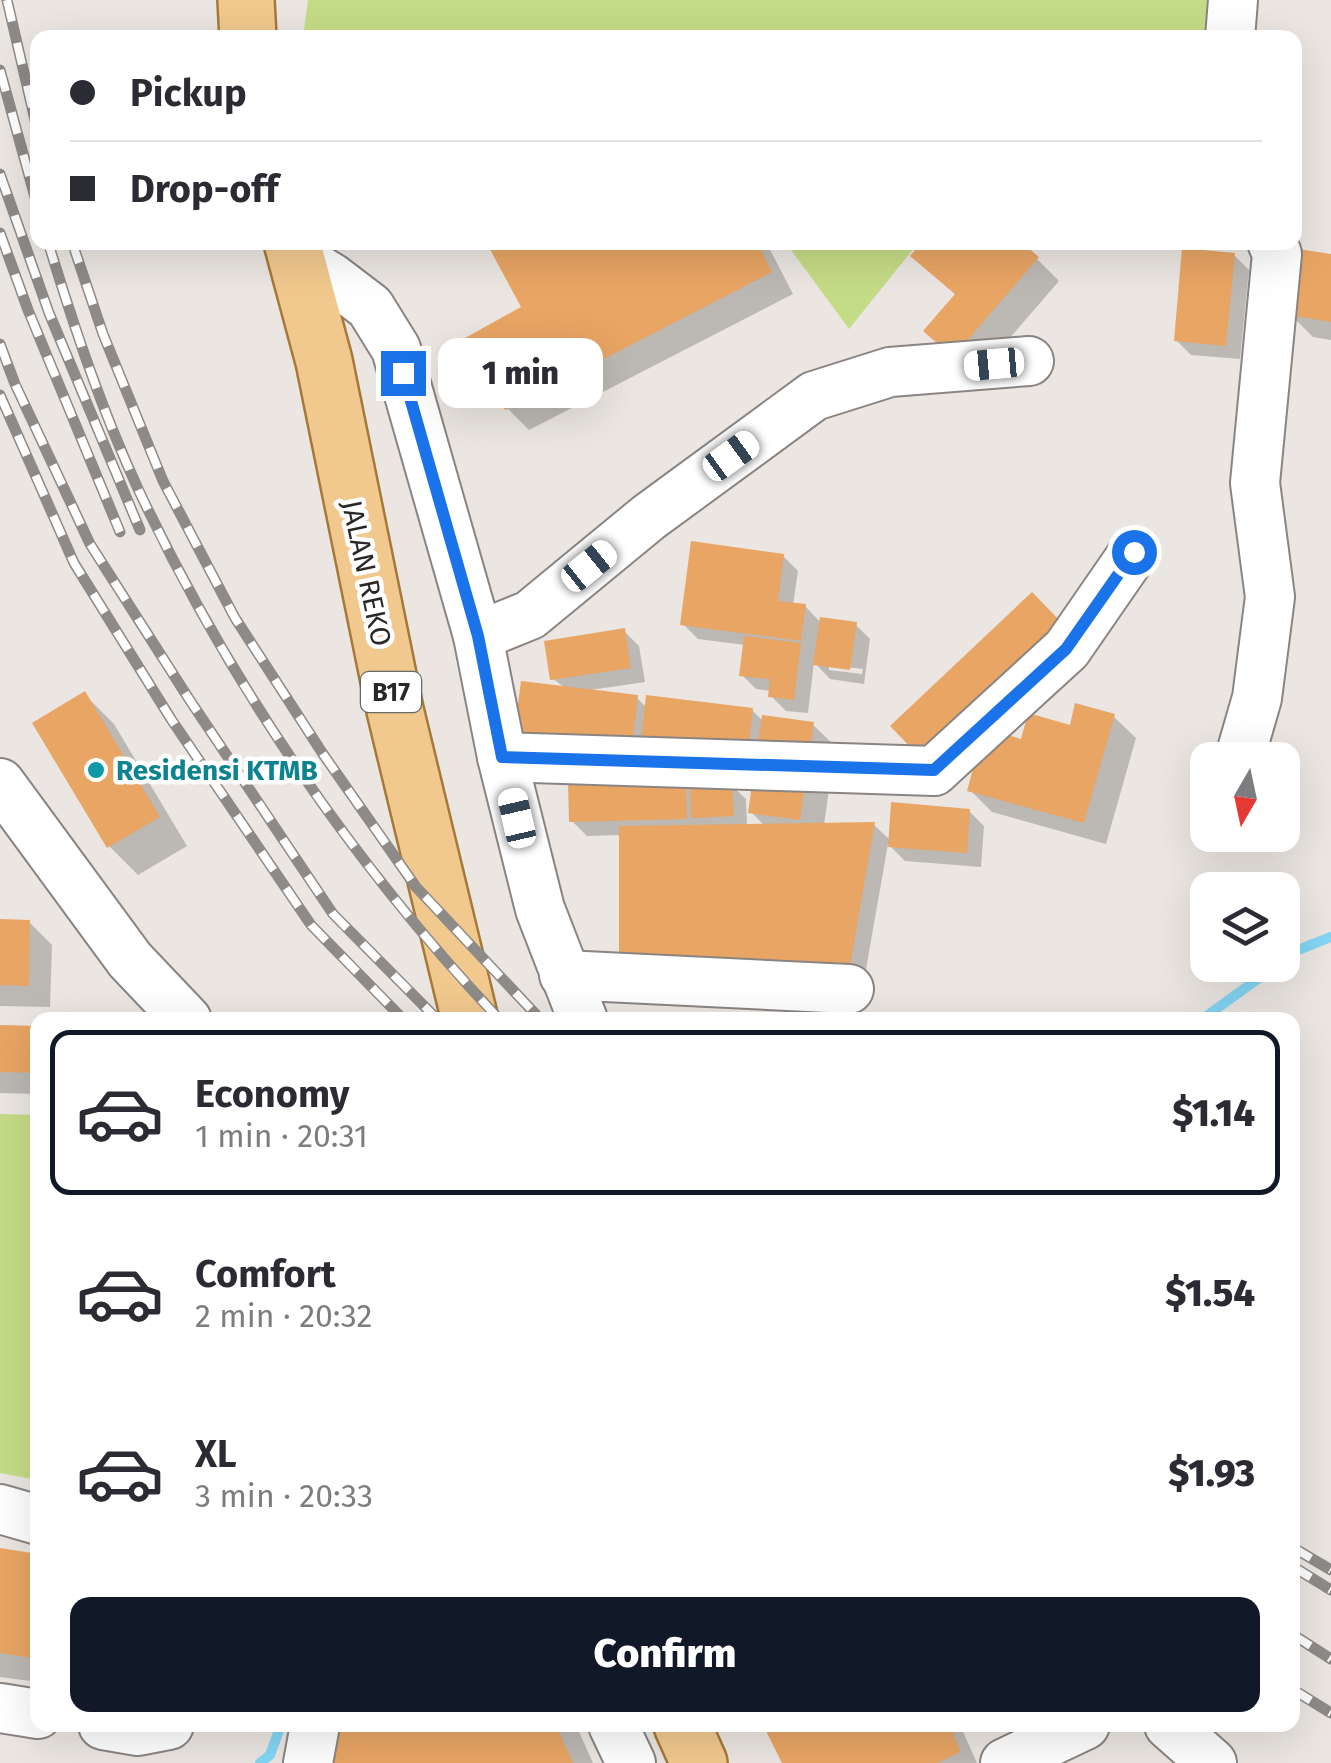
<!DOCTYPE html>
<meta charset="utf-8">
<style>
body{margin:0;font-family:"Fira Sans",sans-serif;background:#f2f2f3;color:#2b2b33;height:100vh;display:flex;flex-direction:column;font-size:38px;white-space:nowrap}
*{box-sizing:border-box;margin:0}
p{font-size:32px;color:#7c7c81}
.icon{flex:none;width:55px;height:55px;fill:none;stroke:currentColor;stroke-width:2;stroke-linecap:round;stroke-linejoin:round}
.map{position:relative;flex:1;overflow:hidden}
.sheet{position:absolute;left:30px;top:1012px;width:1270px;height:720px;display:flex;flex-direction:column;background:#fff;border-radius:20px;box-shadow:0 10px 40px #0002}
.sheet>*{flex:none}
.guide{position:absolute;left:30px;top:30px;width:1272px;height:220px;border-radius:20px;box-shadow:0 10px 40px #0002;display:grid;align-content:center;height:220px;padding:0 40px;background:#fff}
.needle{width:65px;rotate:189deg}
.buttons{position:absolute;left:1190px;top:742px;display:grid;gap:20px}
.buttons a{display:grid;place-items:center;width:110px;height:110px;border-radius:20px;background:#fff;box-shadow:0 10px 40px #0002;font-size:50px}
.end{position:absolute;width:45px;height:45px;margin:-22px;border:12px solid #1a73e8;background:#fff;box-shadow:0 0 0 5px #fff}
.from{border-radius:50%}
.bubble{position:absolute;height:70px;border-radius:20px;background:#fff;box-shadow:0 10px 40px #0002;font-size:32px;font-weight:800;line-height:70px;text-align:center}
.car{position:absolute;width:30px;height:60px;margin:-30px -15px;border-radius:12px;box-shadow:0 0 8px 2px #0007;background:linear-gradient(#fff 24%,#345 0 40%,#fff 0 76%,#345 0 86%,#fff 0)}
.guide b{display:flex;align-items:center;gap:35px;height:95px;font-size:38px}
.guide b+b{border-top:2px solid #e1e1e2}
.guide i{width:25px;height:25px;background:#2b2b33}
ul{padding:18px 0 0;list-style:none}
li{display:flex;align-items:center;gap:30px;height:165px;margin:0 20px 15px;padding:0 20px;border:5px solid transparent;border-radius:20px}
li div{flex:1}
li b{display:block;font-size:38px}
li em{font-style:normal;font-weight:800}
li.active{border-color:#111827}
li>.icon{width:90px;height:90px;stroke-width:1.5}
.primary-button{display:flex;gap:20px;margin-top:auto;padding:20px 40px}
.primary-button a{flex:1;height:115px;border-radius:20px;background:#111827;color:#fff;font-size:40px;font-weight:800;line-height:115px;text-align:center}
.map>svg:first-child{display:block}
</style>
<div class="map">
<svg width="1331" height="1763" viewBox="0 0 1331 1763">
<rect width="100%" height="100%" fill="#ebe6e1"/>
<g fill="#c5dc86">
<path d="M308 0H1208L1205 38H1087L1083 34 1079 38 303 37Z"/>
<path d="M786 243H918L849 329Z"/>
<path d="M0 1114 37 1115V1480L0 1473Z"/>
</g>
<g fill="#0003" fill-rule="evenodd">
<path d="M489 242H766L793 294 529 430 507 408 525 308Z"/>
<path d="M1234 255 1249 270 1240 359 1191 355 1176 340Z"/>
<path d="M913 256 1037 259 1059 281 976 377 948 353 957 296Z"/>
<path d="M1331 256V340L1313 337 1291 315Z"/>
<path d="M783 556 798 571 793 605 805 606 821 623 856 625 870 639 864 684 830 679 814 662 808 713 786 711 771 696V691L756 689 742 675 746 645 698 639 683 624ZM829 665 863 669 862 674 829 670Z"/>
<path d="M624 631 639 646 645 682 590 690 637 698 647 708 752 710 764 722 812 724 835 746 824 825H874L891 841 969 811 984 826 981 867 905 861 888 844 863 986 621 835 587 836 572 821 685 782 693 791 731 785 746 799 747 826H765L751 812 757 765 656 753 553 679Z"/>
<path d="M85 695 114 724 187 846 138 875 109 846Z"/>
<path d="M1113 716 1136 738 1106 844 992 812 970 790 1023 742Z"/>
<path d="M0 922H29L52 945 50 1007 0 1006Z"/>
<path d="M0 1028H38V1094L0 1093Z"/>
<path d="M0 1551 38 1556V1682L0 1677Z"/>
<path d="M333 1725H576L593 1763H327Z"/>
<path d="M766 1725H960L977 1763H785Z"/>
</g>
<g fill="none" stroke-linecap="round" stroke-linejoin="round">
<g stroke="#84d6f5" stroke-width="10">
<path d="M1282 961 1298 950 1331 937"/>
<path d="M1201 1020 1277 965"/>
<path d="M260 1763 270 1755 281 1725"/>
</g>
</g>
<g fill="#e8a564">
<path d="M486 242H757L772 272 505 410 465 338 521 307Z"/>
<path d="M922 242H1021L1039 257 953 357 923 331 955 294 910 256Z"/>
<path d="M1182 248 1235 253 1226 346 1174 341Z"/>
<path d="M1299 249 1331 254V322L1288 315Z"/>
<path d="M691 541 784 554 778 601 806 604 801 641 680 625Z"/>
<path d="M1032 592 1063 624 921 758 890 726Z"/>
<path d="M820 617 857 622 850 670 813 665Z"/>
<path d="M625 628 631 668 550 680 544 641Z"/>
<path d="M744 636 801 643 794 700 768 697 770 679 739 676Z"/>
<path d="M521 681 638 695 632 748 514 734Z"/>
<path d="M85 691 160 817 107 848 32 723Z"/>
<path d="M646 695 753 708 748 752 641 740Z"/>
<path d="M1075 703 1115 714 1084 823 967 791 984 728 1021 739 1028 713 1070 725Z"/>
<path d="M762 715 814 722 800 820 748 813Z"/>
<path d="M686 780 687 819 569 822 568 783Z"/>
<path d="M732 782 734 816 691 818 690 784Z"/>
<path d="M891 802 970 809 967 853 888 847Z"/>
<path d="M875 822 849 972 619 966V826Z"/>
<path d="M0 919 30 920 29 986 0 985Z"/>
<path d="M0 1025 38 1026V1073L0 1072Z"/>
<path d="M0 1548 38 1554V1659L0 1653Z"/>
<path d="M331 1725H556L573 1763H324Z"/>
<path d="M763 1725H949L961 1752 937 1763H782Z"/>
</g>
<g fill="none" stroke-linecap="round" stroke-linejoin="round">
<g stroke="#8a8582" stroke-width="52">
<g id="minor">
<path d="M1230 38 1233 0"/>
<path d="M296 256 332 278 370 307 396 349 478 636 502 757 540 909 583 1020"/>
<path d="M478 636 530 615 649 517 814 396 890 372 1029 361"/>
<path d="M1242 750 1257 698 1270 597 1255 483 1277 254 1272 242"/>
<path d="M502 757 934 771 1067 649 1134 552"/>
<path d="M0 783 130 960 187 1020"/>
<path d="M564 975 849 989"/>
<path d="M0 1509 38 1520"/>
<path d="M0 1708 38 1714"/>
<path d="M103 1725 138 1731 169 1725"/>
<path d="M613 1725 631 1763"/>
<path d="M1169 1725 1212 1763"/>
<path d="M308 1763 315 1725"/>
<path d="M1005 1763 1085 1725"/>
</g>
</g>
<g stroke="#a67939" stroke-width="60">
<g id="major">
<path d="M246 0 248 38"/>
<path d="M292 242 324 361 395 710 470 1020"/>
<path d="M682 1725 699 1763"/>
</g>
</g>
<use href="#minor" stroke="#fff" stroke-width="48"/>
<use href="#major" stroke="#f1c98e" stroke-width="55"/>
<g stroke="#8e8a87" stroke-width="11">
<g id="rail">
<path d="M7 0 38 133"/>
<path d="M0 70 38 208"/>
<path d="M0 174 49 313 140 530"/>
<path d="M0 233 28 310 120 532"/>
<path d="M48 242C74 327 102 411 139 491 230 684 354 865 500 1020"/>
<path d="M72 242 103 334 163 481 235 618 323 754 416 887 541 1020"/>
<path d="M0 344 15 384 90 544 189 699 333 914 438 1020"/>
<path d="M0 395 74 563 171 719 311 925 404 1020"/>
<path d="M1292 1547 1331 1570"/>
<path d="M1292 1566 1331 1590"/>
<path d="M1292 1634 1331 1659"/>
<path d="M1292 1689 1331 1713"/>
</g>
</g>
<use href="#rail" stroke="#fff" stroke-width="8" stroke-dasharray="22" stroke-linecap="butt"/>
</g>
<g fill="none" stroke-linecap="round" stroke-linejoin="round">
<path stroke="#1a73e8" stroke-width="12" d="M403 373 478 636 502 757 934 770 1066 649 1134 552"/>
</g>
<circle fill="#0f9aa8" stroke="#fff" stroke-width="4" cx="96" cy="770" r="10"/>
<g text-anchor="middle" stroke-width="9" stroke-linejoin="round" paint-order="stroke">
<rect fill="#fff" stroke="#6a6867" stroke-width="2.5" x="361" y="672" width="60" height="40" rx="8"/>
<g font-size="25" font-weight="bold" fill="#2a2826">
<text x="391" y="701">B17</text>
</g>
<g font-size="28" fill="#2a2826" stroke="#fff">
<text transform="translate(367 573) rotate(78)" y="10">JALAN REKO</text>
</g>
<g font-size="28" font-weight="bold" fill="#0d838f" stroke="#fff" text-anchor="start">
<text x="116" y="780">Residensi KTMB</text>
</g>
</g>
</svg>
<div class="buttons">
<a><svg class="needle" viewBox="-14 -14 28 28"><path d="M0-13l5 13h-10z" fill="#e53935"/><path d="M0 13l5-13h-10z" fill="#7c7c81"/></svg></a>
<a><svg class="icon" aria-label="layers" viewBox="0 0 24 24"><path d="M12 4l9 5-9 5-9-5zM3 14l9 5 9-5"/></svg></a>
</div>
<i class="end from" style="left:1134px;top:552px"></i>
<i class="end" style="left:403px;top:373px"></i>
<div class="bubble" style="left:438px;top:338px;width:165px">1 min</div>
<i class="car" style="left:994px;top:364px;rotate:265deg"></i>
<i class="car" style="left:731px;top:456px;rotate:54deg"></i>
<i class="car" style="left:589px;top:566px;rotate:51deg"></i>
<i class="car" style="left:517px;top:818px;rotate:347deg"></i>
<div class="guide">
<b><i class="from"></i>Pickup</b>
<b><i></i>Drop-off</b>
</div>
<section class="sheet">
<ul>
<li class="active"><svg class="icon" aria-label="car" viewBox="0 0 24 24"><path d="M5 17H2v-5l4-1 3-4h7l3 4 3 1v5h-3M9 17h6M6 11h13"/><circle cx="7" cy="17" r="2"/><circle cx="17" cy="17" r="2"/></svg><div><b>Economy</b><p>1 min · 20:31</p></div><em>$1.14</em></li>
<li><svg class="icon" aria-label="car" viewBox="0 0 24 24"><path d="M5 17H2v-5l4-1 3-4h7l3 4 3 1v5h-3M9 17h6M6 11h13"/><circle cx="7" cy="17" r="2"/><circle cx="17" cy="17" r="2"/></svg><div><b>Comfort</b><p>2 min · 20:32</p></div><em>$1.54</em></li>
<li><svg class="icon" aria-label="car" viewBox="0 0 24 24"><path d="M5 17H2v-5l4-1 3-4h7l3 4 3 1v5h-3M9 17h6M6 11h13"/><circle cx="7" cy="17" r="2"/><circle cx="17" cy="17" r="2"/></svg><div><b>XL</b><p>3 min · 20:33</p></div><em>$1.93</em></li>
</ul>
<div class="primary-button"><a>Confirm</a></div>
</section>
</div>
